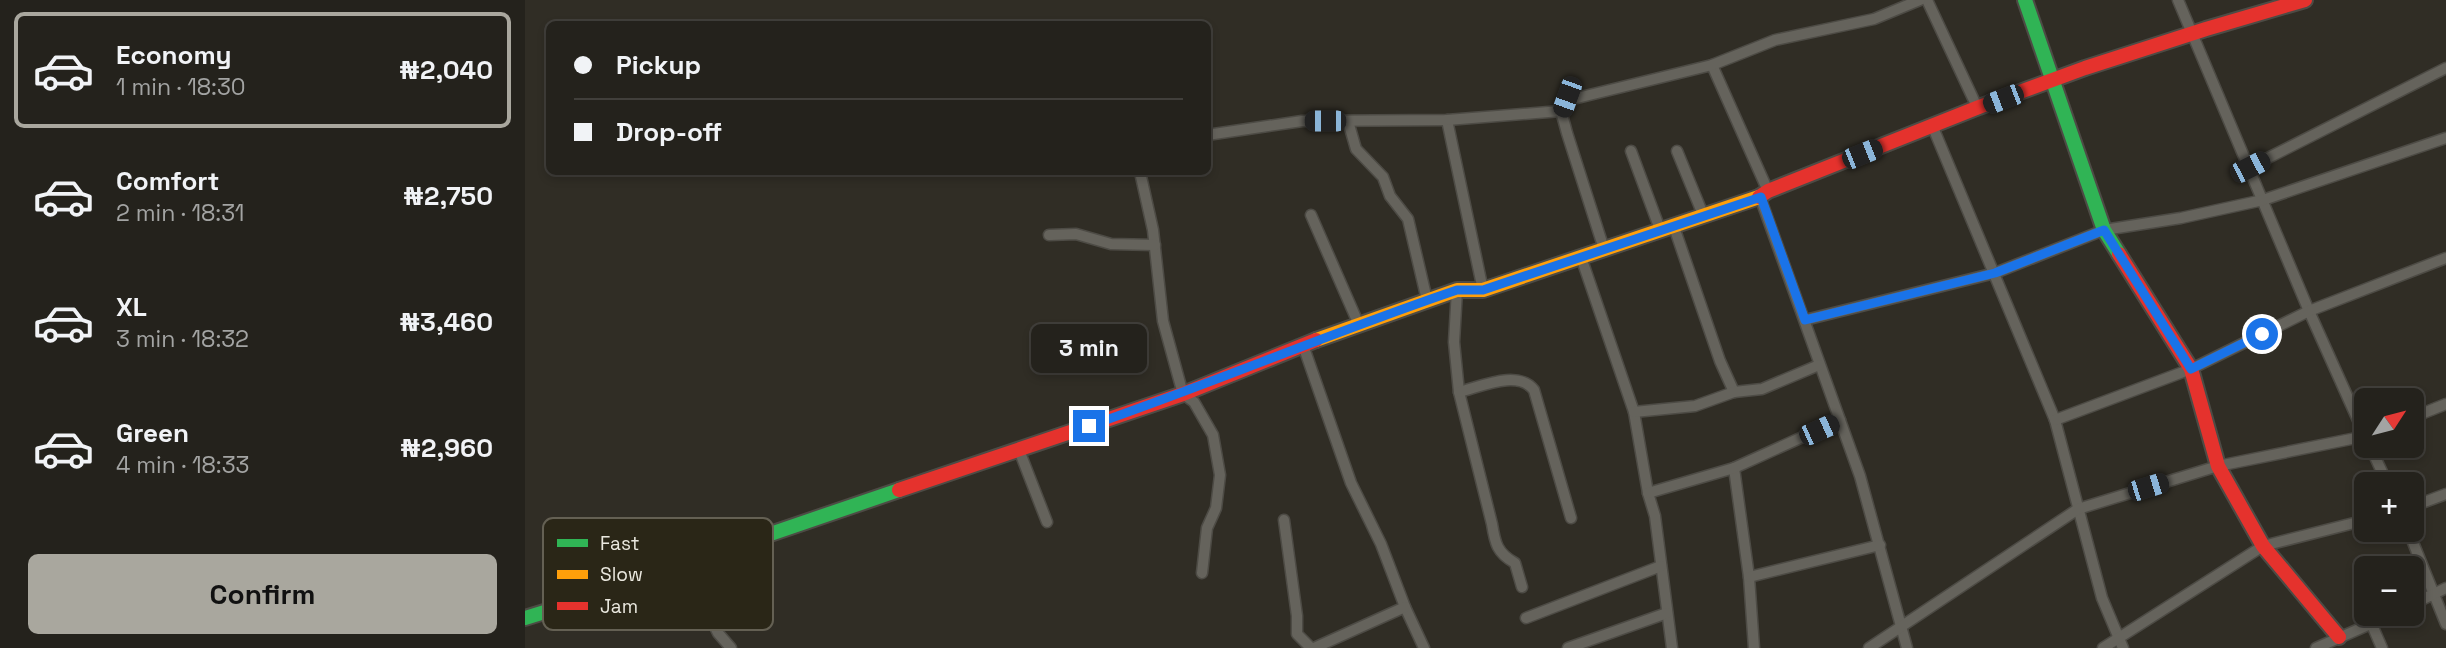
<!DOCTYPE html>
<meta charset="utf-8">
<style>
body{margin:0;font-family:"Space Grotesk",sans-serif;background:#302f29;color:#f1f3f6;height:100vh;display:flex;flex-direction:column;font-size:26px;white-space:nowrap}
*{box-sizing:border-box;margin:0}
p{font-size:23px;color:#a3a4a3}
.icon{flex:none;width:38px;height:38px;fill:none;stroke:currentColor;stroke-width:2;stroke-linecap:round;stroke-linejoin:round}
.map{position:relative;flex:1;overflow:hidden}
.panel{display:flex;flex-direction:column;background:#24221c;width:525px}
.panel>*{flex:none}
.hud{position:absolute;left:21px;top:21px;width:665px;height:154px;border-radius:10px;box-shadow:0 4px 10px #0003,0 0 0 2px #413f3b;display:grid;align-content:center;height:154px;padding:0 28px;background:#24221c}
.needle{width:46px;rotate:54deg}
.tools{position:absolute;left:1829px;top:388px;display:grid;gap:14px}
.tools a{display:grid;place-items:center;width:70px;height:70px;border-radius:10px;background:#24221c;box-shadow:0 4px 10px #0003,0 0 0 2px #413f3b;font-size:35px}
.end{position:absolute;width:32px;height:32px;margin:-16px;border:9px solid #1a73e8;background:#fff;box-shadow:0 0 0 4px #fff}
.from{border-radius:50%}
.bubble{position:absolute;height:49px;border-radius:10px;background:#24221c;box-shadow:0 4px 10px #0003,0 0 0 2px #413f3b;font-size:23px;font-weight:700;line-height:49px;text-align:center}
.car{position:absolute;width:21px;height:42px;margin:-21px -10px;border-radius:9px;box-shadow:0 0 5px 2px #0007;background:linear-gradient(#222 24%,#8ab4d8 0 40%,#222 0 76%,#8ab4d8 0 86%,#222 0)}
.hud b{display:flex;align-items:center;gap:24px;height:66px;font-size:26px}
.hud b+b{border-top:2px solid #413f3b}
.hud i{width:18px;height:18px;background:#f1f3f6}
ul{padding:12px 0 0;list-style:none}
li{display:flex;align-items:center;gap:21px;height:116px;margin:0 14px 10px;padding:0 14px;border:4px solid transparent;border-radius:10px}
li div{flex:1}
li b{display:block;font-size:26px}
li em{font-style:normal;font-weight:700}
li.on{border-color:#a9a79e}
li>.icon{width:63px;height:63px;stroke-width:1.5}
.action{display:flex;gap:14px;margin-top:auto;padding:14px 28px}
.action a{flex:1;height:80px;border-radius:10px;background:#a9a79e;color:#111;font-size:28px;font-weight:700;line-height:80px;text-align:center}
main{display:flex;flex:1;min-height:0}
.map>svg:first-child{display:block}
</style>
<main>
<section class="panel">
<ul>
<li class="on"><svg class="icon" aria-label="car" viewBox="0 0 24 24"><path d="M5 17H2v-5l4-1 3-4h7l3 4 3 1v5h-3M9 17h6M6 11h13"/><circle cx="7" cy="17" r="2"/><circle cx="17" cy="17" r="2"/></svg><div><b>Economy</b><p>1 min · 18:30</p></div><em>₦2,040</em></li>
<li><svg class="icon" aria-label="car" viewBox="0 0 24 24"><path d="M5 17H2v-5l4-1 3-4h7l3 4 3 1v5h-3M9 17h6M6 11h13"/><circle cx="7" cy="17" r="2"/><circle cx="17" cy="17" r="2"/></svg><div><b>Comfort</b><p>2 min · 18:31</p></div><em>₦2,750</em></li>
<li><svg class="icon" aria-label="car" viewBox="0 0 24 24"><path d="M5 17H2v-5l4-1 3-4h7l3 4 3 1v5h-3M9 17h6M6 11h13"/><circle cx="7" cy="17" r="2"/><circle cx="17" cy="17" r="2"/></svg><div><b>XL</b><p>3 min · 18:32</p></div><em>₦3,460</em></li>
<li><svg class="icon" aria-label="car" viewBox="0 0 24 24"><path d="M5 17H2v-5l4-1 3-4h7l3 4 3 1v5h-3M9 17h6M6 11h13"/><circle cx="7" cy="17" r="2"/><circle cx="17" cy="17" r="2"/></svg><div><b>Green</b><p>4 min · 18:33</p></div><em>₦2,960</em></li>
</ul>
<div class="action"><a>Confirm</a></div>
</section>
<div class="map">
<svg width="1921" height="648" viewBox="0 0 1921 648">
<rect width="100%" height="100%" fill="#302d25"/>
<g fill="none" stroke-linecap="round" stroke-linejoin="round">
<g stroke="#4d4b45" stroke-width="13">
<g id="street">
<path d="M1402 0 1453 109"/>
<path d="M1653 0 1784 311 1841 438"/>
<path d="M1187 65 1243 191"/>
<path d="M922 120 958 290"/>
<path d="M823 121 831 149 858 177 865 196 883 219 902 300"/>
<path d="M1407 125 1530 420 1577 598 1598 648"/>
<path d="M682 135 777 121 922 120 1036 111"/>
<path d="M1106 151 1136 232"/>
<path d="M1152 151 1179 217"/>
<path d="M1725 167 1921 68"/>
<path d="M615 172 628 230 638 321 658 394 669 402 688 435 695 475 691 508 682 528 677 573"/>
<path d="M1235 197 1335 476 1382 648"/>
<path d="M786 215 834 325"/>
<path d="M1149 227 1195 361 1209 392"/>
<path d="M524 235 551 234 586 244 630 245"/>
<path d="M1079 249 1042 133 1036 111 1042 97 1052 98 1187 65 1250 40 1349 19 1395 0"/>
<path d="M1056 257 1109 412 1123 493 1130 516 1147 648"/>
<path d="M932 290 929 342 934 392 967 524C970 543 972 553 990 563L997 587"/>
<path d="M1280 320 1470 273 1579 230 1656 218 1738 200 1921 138"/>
<path d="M778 345 826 483 856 544 880 607 899 648"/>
<path d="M934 392C955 387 993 369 1009 390L1046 518"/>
<path d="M1109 412 1170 406 1209 392 1237 389 1294 365"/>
<path d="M1886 418 1921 404"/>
<path d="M1530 420 1666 369 1784 311 1921 258"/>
<path d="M1845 446 1863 485"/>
<path d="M494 450 522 522"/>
<path d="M1209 468 1224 577 1229 648"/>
<path d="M1123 493 1209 468 1315 420"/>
<path d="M1886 507 1921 494"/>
<path d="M759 520 772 616V634L786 648"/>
<path d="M1883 530 1921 624"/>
<path d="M161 568 193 633 206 648"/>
<path d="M1224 577 1355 545"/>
<path d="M1886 605 1921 588"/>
<path d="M1001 618 1136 566"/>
<path d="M1847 625 1857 648"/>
<path d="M789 648 880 607"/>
<path d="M1043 648 1142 613"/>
<path d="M1344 648 1553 509 1693 466 1841 436"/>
<path d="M1578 648 1738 546 1841 520"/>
<path d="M1791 648 1868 614"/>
</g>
</g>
<g stroke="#4d4b45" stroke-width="18">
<g id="fast">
<path d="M1500 0 1579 230 1594 254"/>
<path d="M0 618 161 568 210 546 374 490"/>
</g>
</g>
<g stroke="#4d4b45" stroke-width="18">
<path id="slow" d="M791 340 932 290H958L1234 197"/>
</g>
<g stroke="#4d4b45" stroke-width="18">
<g id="jam">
<path d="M1234 197 1243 191 1454 107 1560 68 1681 29 1780 0"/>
<path d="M1594 254 1666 369 1693 466 1738 546 1814 637"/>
<path d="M374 490 658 394 791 340"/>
</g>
</g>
<use href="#street" stroke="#65635c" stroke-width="10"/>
<use href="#fast" stroke="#30b455" stroke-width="14"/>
<use href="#slow" stroke="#ff9f0a" stroke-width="14"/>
<use href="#jam" stroke="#e5322d" stroke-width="14"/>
</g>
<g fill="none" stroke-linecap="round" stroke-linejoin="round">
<path stroke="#1a73e8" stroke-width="9" d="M564 426C688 383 808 332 932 290H958L1236 197 1280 320 1470 273 1579 230 1666 369 1737 334"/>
</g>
<rect x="18" y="518" width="230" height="112" rx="10" fill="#2a2617" stroke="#646053" stroke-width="2"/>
<rect x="32" y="539" width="31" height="8" fill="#30b455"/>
<rect x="32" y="570" width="31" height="9" fill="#ff9f0a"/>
<rect x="32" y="602" width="31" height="8" fill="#e5322d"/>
<g font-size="19" fill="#eae8df">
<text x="75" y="550">Fast</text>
<text x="75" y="581">Slow</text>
<text x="75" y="613">Jam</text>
</g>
</svg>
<div class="tools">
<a><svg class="needle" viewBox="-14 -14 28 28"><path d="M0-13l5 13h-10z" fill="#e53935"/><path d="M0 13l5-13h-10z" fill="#a3a4a3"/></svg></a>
<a>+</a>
<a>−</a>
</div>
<i class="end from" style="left:1737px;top:334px"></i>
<i class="end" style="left:564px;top:426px"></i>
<div class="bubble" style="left:506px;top:324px;width:116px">3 min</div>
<i class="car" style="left:1042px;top:97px;rotate:200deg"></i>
<i class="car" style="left:1478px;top:99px;rotate:249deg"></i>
<i class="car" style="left:800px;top:121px;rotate:270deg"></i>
<i class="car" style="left:1337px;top:154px;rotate:68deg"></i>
<i class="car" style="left:1725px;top:167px;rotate:63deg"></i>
<i class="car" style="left:1294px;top:430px;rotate:66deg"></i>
<i class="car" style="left:1623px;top:487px;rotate:73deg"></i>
<div class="hud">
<b><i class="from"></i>Pickup</b>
<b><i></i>Drop-off</b>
</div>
</div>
</main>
